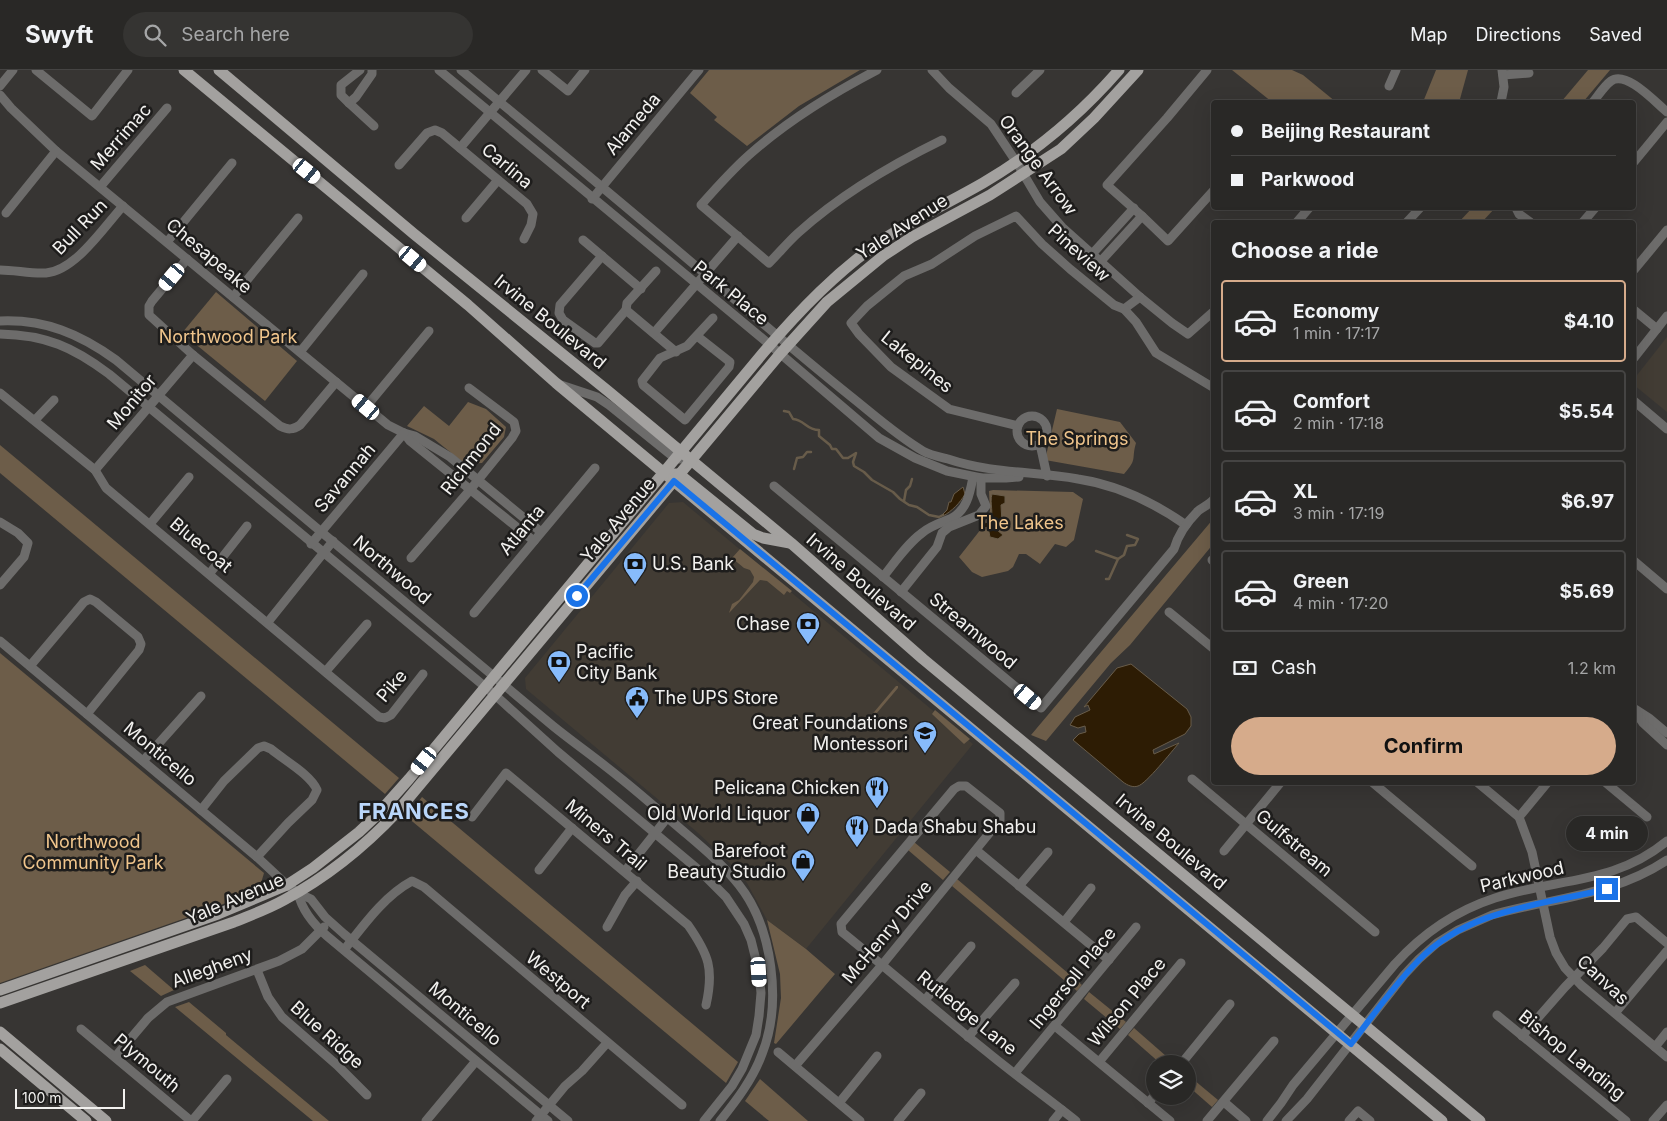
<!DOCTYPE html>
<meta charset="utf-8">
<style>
body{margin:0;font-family:Inter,sans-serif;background:#353432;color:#f1f3f6;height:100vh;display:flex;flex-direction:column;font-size:19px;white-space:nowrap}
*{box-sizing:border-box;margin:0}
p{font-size:16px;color:#a5a6a7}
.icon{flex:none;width:28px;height:28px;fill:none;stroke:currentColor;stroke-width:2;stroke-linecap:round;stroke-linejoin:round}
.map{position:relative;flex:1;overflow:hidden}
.sheet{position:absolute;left:1211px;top:150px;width:425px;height:565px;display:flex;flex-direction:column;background:#292826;border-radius:5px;box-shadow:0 5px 20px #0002,0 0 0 1px #454443}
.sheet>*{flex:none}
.banner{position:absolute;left:1211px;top:30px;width:425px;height:110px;border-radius:5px;box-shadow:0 5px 20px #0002,0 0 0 1px #454443;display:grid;align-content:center;height:110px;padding:0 20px;background:#292826}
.buttons{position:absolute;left:1146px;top:985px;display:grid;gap:10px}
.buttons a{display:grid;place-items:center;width:50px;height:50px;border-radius:50%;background:#292826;box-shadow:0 5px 20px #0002,0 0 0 1px #454443;font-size:25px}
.scale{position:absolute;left:15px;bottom:12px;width:110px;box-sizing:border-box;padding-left:5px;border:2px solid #f2f1ef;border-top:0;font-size:14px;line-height:18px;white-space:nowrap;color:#f2f1ef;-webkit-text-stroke:4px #1e1d1c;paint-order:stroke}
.end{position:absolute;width:22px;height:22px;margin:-11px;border:6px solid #1a73e8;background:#fff;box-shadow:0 0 0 2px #fff}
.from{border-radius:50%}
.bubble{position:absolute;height:35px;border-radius:18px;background:#292826;box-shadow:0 5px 20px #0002,0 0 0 1px #454443;font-size:16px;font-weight:700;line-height:35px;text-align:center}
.car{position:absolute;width:15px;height:30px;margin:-15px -8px;border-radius:6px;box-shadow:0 0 4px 1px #0007;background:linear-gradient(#fff 24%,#345 0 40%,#fff 0 76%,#345 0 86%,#fff 0)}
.banner b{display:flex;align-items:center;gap:18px;height:48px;font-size:19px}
.banner b+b{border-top:1px solid #454443}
.banner i{width:12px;height:12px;background:#f1f3f6}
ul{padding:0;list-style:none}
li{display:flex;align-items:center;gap:15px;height:82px;margin:0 10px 8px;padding:0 10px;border:2px solid #454443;border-radius:5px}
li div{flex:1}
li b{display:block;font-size:19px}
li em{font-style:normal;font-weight:700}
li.active{border-color:#d6ab8b}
li>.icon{width:45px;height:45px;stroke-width:1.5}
h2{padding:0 20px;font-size:22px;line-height:60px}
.pay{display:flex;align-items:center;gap:12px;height:55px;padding:0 20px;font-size:19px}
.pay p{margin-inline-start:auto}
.primary-button{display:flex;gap:10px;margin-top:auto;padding:10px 20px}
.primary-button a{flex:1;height:58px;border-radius:30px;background:#d6ab8b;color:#111;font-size:20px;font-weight:700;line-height:58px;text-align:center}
header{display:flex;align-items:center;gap:30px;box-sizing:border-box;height:70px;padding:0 25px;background:#292826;border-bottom:1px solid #454443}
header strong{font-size:24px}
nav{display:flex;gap:28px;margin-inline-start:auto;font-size:18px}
.search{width:350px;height:45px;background:#353432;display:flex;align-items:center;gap:12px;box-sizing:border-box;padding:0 18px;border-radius:28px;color:#a5a6a7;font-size:19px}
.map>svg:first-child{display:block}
</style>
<header>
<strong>Swyft</strong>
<div class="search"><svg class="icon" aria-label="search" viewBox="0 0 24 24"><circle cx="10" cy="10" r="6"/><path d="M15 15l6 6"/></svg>Search here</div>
<nav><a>Map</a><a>Directions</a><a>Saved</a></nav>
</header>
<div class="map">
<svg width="1667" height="1051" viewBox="0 0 1667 1051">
<rect width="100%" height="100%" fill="#373533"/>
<g fill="#423c34">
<path d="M1667 267V342L1634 315V309Z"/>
<path d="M683 432 973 674 806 879 767 850 747 813 735 798 697 762 526 619 525 608 669 433Z"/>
</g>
<g fill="#6d5d49">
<path d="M709 0H860L799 36 747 76 714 50 717 47 690 23Z"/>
<path d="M1232 0H1292L1303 5 1336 32H1272Z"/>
<path d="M1436 0H1468L1460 29 1456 32H1423Z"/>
<path d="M1588 0H1610L1583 32H1561Z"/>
<path d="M1472 138H1495L1482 152H1459Z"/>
<path d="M216 222 297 291 265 331 182 263Z"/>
<path d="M468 332 486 339 506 357 504 367 482 393 465 394 434 369 407 356 424 336 449 356Z"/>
<path d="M1057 339 1120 352 1136 373C1131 390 1138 388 1124 404L1045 390Z"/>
<path d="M0 375 399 708 385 724 0 403Z"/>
<path d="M993 420 1073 422 1083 429 1074 470 1066 477 1055 474 1040 494 1026 484H1019L1013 497 1008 501 982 507 972 502 959 487 981 459 990 441 989 421Z"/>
<path d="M1214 448V473L1130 575 1111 593 1046 671 1031 665Z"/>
<path d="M740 479 792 521 790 523 787 521 784 525 767 511 760 510 729 543 732 534 739 530 753 512 754 507 750 500 744 498 732 488Z"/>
<path d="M0 583 264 803 259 820 200 843 0 913Z"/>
<path d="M896 616H898V618L865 657 864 654Z"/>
<path d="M935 640 970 669 964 674 932 644Z"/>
<path d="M422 727 738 992 726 1013 407 747Z"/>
<path d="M914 772 950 802 943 810 908 780Z"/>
<path d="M957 809 1082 915 1077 921 952 816Z"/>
<path d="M767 850 806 879 835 904 776 974 774 973 781 928 780 904Z"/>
<path d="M145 895 174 920 161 926 130 901Z"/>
<path d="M1089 922 1126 952 1120 959 1084 929Z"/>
<path d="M189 932 226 963V965L329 1051H313L175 937Z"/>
<path d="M1134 958 1174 993V994H1161L1128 965Z"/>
<path d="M1188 1005 1218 1030 1212 1037 1188 1016Z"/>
<path d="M760 1009 808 1051H769L745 1031Z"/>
</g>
<g fill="#2d1c04" stroke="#685c4a">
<path d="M963 417 965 424C960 433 952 441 943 446V444L947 440 949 432H951L954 424Z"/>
<path d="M992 424 1005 426V433L1001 435 1002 452 999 453 997 460 1003 465 998 469 990 467 988 457 984 458V453L989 452C995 443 989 434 992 424Z"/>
<path d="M1131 594 1187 639 1191 647V656L1185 664 1153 680 1154 684 1179 673C1172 681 1146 714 1138 716 1133 718 1127 715 1123 712L1073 670 1079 664 1086 662 1085 656 1078 658 1070 655 1075 647 1090 640 1088 635 1084 637 1117 598Z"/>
</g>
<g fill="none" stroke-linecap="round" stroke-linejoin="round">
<g stroke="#685c4a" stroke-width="2.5">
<path d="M784 341 789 342 793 349C805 350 806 360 819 360V366L830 375 832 379H836L843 388H848L856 383 853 392 854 396 864 402 872 410 893 422 900 429 909 435 917 437 929 445 939 447 943 445"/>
<path d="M794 399 797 388 803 387 807 382H811"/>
<path d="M904 431 906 420 910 416 912 409"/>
<path d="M1096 481 1118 489 1109 509H1106"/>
<path d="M1118 489 1124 485 1127 476 1135 475 1138 469 1127 465"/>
</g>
<g stroke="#6d6c6b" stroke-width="9">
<path d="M36 0 92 46 128 0"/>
<path d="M372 0V4L356 27 349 33 374 56"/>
<path d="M439 0 763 269 879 368 915 388 947 401 981 408H1006L1019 407"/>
<path d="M461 0C547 71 633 142 718 215 761 252 804 289 849 325 873 344 896 365 923 381 930 385 940 387 948 389 993 404 1033 401 1078 409 1118 415 1153 432 1186 455"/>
<path d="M542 0 568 21 585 0"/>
<path d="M877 0C831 24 787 51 749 85 732 100 716 118 701 135L769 193C779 183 788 172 798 163 841 124 891 95 942 70"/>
<path d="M932 0 949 18 991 54 1017 93 1040 132 1062 157 1140 227 1172 253 1188 264 1214 241"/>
<path d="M1207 0 1167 48 1107 115 1142 146 1168 171 1214 120"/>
<path d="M1503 5 1529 3"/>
<path d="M0 16 13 0"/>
<path d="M1389 16 1396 0"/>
<path d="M1016 23 1040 0"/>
<path d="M0 25 11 38 56 81 388 355 404 363 415 366 450 387 541 462"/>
<path d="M1501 32 1504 17 1502 0"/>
<path d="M1593 32C1598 26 1604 16 1611 11 1626 0 1655 32 1667 42"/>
<path d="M349 33 341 25V15L360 0"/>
<path d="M460 78 526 0"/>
<path d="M1634 92 1667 52"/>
<path d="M399 95 427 63 435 60 442 63 527 134 533 144 531 155 524 169"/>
<path d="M100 117 167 38"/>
<path d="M592 129 699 0"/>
<path d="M1516 138 1519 144 1530 152"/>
<path d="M6 143 56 81"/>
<path d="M466 148 498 110"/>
<path d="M1297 152 1309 138"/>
<path d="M1407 152 1420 138"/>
<path d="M1583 152 1595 138"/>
<path d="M583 170 641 219"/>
<path d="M167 172 232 93"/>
<path d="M1093 183 1134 138"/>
<path d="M602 186 560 235 559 243 563 250 595 273H598L626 240 627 233 656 201"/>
<path d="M187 189 152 231 149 236V245L193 285 280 356C288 360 293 360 300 355L336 312"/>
<path d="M1101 191 1142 146"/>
<path d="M0 200C15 200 31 204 46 203 75 201 104 157 123 136"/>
<path d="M1634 200 1667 160"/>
<path d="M233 227 298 148"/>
<path d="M1124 239 1140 227"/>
<path d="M626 240 676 282"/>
<path d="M1634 240 1657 259"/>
<path d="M0 251C45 249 80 264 116 290L553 656C574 673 597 689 619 707 638 722 657 739 676 755 698 774 721 792 739 815 773 858 782 934 762 984 753 1009 736 1031 720 1051"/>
<path d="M654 263 738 166"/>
<path d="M0 264C46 265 73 277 109 304L495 625 558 682 700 801 726 827 744 854 751 870 759 902 761 923 759 946 756 965 742 999 732 1016 704 1051"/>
<path d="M697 266 730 292 729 297 685 350 643 315 642 311 660 288 687 276 713 248"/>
<path d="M300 282 363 204"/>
<path d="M1634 288 1667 246"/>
<path d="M561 315 597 327 609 335 676 389H680"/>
<path d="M0 323 95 400 106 418 379 647 385 648 391 645 423 604"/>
<path d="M1634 331 1667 359"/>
<path d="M366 337 429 261"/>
<circle cx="1032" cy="361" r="15"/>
<path d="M35 350 54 330"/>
<path d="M1018 356 949 339 891 297 859 264 851 253 867 236 904 206 932 194 975 166 1016 146 1042 174 1070 199 1114 235 1124 239 1136 252 1156 283 1214 318"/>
<path d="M404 363 410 371 534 471"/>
<path d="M1040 374 1047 406"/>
<path d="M95 400 193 285"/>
<path d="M774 416 1041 638 1174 479C1178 465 1187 452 1198 441 1203 437 1209 435 1214 429"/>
<path d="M0 452 18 463 28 473 24 487 0 515"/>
<path d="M150 454 189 407"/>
<path d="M311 474 404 363"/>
<path d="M411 488 470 420 512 368 516 361 514 352 469 318"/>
<path d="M1212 490 1214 492"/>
<path d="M1634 491 1667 519"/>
<path d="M210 503 247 456"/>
<path d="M883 507C895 492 907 474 922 463 930 456 940 453 950 449 967 441 970 423 973 407"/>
<path d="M901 522 937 477 942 463 949 457 979 445 986 436 981 424V408"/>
<path d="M1169 542 1214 579"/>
<path d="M474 543 595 398"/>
<path d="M268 552 333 471"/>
<path d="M0 571 257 787 287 815 298 823 311 829 325 847 344 864 568 1051"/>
<path d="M30 596 84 532 90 529 96 532 138 567 141 574 139 580 87 644"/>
<path d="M326 601 367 554"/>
<path d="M1635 639 1649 648 1667 663"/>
<path d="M1634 640 1643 653 1667 675"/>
<path d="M143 691 201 626"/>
<path d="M1192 709 1375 862"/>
<path d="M1372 712 1472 796"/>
<path d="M1477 712 1519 747 1532 782 1550 867 1556 883 1565 898 1581 915 1667 987"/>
<path d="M1605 712 1647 747"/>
<path d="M201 740 224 711 258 678 264 676 271 679C284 690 311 705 317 720L312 730 288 753 257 787"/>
<path d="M472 747 506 703 688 855C709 885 714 899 706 935"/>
<path d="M1519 747 1548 712"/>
<path d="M976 780 1109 890"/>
<path d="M1224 781 1281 712"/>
<path d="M539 800 572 758"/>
<path d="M625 801 667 748"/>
<path d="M1019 816 1048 782"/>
<path d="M298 823C302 840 313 854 327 866L548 1051"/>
<path d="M1064 852 1091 818"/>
<path d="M607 857 625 825 637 811"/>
<path d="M344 880C363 856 384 826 412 811L424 817 682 1035"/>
<path d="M257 900 268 927 282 947 337 995 367 1025"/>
<path d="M925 930 971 876"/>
<path d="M1615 943 1667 881"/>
<path d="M1497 945 1626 1051"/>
<path d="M1055 956 1170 1051"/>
<path d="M81 959 191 1051"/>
<path d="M1522 966 1565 917 1603 878 1627 849 1636 847 1667 873"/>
<path d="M968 967 1015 913"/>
<path d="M1655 977 1667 962"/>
<path d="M778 982 860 1051"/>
<path d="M115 987 148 948 167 932 279 891 302 879 324 857"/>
<path d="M1099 992 1181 893"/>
<path d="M1181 994 1230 934"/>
<path d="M795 996 882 895 1000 750V743L966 716H959L954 719 841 854 842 862C890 901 937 942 986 981 1015 1005 1046 1027 1076 1051"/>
<path d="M1015 1003 1136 857"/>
<path d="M1224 1032 1246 1051"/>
<path d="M839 1033 877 986"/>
<path d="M1148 1033 1155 1025"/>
<path d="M192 1051 227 1009"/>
<path d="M426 1051 476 991"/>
<path d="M536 1051 565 1016 582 1001 607 973"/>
<path d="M898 1051 921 1023"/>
<path d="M1053 1051 1062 1040"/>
<path d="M1207 1051 1274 971"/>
<path d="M1267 1051 1281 1033 1293 1015 1395 894C1423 863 1455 841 1495 828 1556 808 1614 815 1667 771"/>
<path d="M1286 1051 1307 1029 1404 905 1419 889 1437 873 1458 860 1492 845C1552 828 1613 826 1667 790"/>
<path d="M1349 1051 1358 1041 1370 1051"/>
<path d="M1653 1051 1667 1035"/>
</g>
<g stroke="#a3a19f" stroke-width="11">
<path d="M184 0 468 235 556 313 1442 1051"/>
<path d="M219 0 414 164 608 321 791 473 923 589 1480 1051"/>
<path d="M673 404H679L753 464 763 468 790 473"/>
<path d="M0 920 218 844 287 815 313 798 359 762 376 746 409 709 763 283C799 241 838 200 884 169 916 148 950 132 983 113 1036 82 1079 46 1119 0"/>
<path d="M0 933 234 852C251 845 268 839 284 830 327 807 364 777 397 742L780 284 827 232 883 186 912 167 990 125 1061 79 1094 48 1138 0"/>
<path d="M0 962 106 1051"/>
<path d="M0 979 86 1051"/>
</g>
</g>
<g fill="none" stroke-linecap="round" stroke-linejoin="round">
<path stroke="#1a73e8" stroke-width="6" d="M577 526 674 411 1351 974C1373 946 1393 916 1418 891 1468 839 1541 835 1607 819"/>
</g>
<defs>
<g id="bank-pin" transform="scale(1.25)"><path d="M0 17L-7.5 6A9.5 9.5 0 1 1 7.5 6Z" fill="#87bbfb" stroke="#1e1d1c"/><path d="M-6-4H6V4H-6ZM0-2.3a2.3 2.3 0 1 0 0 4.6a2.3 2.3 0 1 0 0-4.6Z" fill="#111"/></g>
<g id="civic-pin" transform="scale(1.25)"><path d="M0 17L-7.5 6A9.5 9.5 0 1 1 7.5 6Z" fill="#87bbfb" stroke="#1e1d1c"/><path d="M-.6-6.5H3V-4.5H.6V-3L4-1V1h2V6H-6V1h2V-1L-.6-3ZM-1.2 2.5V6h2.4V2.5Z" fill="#111"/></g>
<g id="school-pin" transform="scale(1.25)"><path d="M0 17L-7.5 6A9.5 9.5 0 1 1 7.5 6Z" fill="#87bbfb" stroke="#1e1d1c"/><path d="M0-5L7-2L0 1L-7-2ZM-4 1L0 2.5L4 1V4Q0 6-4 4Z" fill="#111"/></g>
<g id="restaurant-pin" transform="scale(1.25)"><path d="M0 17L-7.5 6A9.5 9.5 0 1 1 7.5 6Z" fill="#87bbfb" stroke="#1e1d1c"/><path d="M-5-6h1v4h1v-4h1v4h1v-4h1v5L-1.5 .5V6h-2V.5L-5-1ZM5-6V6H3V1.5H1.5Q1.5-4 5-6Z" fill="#111"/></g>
<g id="shop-pin" transform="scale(1.25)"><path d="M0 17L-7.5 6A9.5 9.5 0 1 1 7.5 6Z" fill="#87bbfb" stroke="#1e1d1c"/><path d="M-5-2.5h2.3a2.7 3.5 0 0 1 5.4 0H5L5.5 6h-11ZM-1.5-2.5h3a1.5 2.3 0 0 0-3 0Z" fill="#111"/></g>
</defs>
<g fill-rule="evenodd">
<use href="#bank-pin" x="635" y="494"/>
<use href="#bank-pin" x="808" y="554"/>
<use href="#bank-pin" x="559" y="592"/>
<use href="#civic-pin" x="637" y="628"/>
<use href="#school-pin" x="925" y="663"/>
<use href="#restaurant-pin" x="877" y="718"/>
<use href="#shop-pin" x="808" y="744"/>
<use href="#restaurant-pin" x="857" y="757"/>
<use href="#shop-pin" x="803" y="791"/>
</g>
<g text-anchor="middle" stroke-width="5" stroke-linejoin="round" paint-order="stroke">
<g font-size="18" fill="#f2f1ef" stroke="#1e1d1c">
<text transform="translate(633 54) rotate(-50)" y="6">Alameda</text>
<text transform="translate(121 67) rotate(-49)" y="6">Merrimac</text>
<text transform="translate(1038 95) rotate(54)" y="6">Orange Arrow</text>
<text transform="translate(507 96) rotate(40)" y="6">Carlina</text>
<text transform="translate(80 157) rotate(-46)" y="6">Bull Run</text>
<text transform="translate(902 157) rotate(-33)" y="6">Yale Avenue</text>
<text transform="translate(1079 183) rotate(42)" y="6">Pineview</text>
<text transform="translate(209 186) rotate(40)" y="6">Chesapeake</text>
<text transform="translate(731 223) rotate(39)" y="6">Park Place</text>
<text transform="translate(550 252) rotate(39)" y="6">Irvine Boulevard</text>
<text transform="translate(917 292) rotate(39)" y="6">Lakepines</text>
<text transform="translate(132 332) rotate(-50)" y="6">Monitor</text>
<text transform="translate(471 389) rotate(-52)" y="6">Richmond</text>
<text transform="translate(345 408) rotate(-50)" y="6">Savannah</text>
<text transform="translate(618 450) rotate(-50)" y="6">Yale Avenue</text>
<text transform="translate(522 460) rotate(-50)" y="6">Atlanta</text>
<text transform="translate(201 475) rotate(40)" y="6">Bluecoat</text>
<text transform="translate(392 500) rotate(40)" y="6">Northwood</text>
<text transform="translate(861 512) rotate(41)" y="6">Irvine Boulevard</text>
<text transform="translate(973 561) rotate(40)" y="6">Streamwood</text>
<text transform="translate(392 616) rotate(-50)" y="6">Pike</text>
<text transform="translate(160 684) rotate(40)" y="6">Monticello</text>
<text transform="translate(606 765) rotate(40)" y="6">Miners Trail</text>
<text transform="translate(1171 772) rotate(40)" y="6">Irvine Boulevard</text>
<text transform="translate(1294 773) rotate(40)" y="6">Gulfstream</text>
<text transform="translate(1522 807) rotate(-13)" y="6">Parkwood</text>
<text transform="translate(235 829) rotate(-23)" y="6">Yale Avenue</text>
<text transform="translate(887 862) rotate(-50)" y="6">McHenry Drive</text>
<text transform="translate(212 898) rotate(-20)" y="6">Allegheny</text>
<text transform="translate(1073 908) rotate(-51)" y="6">Ingersoll Place</text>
<text transform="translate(558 910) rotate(40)" y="6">Westport</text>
<text transform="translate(1603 910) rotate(43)" y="6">Canvas</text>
<text transform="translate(1127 932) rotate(-50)" y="6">Wilson Place</text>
<text transform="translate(967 943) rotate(39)" y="6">Rutledge Lane</text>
<text transform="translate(465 944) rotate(40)" y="6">Monticello</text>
<text transform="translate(327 965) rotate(42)" y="6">Blue Ridge</text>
<text transform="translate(1572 985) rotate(39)" y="6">Bishop Landing</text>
<text transform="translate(147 993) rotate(40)" y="6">Plymouth</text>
</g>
<g font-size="18" fill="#f0c58c" stroke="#1e1d1c">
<text x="228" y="273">Northwood Park</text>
<text x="1077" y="375">The Springs</text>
<text x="1020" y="459">The Lakes</text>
<text x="93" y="778">Northwood<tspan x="93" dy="21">Community Park</tspan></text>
</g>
<g font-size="18" fill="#f2f1ef" stroke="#1e1d1c" text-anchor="end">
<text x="652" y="500" text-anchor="start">U.S. Bank</text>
<text x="790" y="560">Chase</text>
<text x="576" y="588" text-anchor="start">Pacific<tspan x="576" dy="21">City Bank</tspan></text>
<text x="654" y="634" text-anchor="start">The UPS Store</text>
<text x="908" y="659">Great Foundations<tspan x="908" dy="21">Montessori</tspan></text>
<text x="860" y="724">Pelicana Chicken</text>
<text x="790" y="750">Old World Liquor</text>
<text x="874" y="763" text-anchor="start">Dada Shabu Shabu</text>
<text x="786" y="787">Barefoot<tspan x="786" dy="21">Beauty Studio</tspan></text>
</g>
<g font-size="22" font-weight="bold" letter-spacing="1" fill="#b9d6fa" stroke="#1e1d1c">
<text x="414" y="749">FRANCES</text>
</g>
</g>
</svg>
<div class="buttons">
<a><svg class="icon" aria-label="layers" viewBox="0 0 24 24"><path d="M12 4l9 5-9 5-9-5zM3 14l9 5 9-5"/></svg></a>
</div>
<div class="scale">100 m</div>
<i class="end from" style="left:577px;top:526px"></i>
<i class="end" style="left:1607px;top:819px"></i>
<div class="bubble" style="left:1566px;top:746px;width:82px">4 min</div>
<i class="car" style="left:307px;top:101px;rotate:129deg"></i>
<i class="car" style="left:413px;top:189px;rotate:130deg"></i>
<i class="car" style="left:172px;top:207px;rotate:220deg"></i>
<i class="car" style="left:366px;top:337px;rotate:310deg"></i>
<i class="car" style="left:1028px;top:627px;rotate:130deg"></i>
<i class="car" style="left:424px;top:691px;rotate:219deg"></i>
<i class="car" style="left:759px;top:902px;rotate:176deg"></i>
<div class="banner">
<b><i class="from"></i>Beijing Restaurant</b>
<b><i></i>Parkwood</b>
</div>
<section class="sheet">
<h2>Choose a ride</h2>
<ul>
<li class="active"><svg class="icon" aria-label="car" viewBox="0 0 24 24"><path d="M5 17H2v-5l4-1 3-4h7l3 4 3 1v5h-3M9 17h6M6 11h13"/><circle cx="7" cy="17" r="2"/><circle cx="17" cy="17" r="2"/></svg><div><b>Economy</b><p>1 min · 17:17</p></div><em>$4.10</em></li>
<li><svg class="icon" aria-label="car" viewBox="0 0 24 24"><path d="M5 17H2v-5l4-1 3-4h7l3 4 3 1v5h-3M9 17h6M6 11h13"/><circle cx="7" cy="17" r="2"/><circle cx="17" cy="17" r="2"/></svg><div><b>Comfort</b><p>2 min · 17:18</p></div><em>$5.54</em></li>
<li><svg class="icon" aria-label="car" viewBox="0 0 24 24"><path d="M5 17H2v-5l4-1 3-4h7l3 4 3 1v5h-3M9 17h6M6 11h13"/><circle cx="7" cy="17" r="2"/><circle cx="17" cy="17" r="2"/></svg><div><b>XL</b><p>3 min · 17:19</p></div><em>$6.97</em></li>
<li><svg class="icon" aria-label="car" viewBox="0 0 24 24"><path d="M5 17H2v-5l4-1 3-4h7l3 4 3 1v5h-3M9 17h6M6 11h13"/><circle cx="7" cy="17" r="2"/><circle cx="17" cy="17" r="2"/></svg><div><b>Green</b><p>4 min · 17:20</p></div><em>$5.69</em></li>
</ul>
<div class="pay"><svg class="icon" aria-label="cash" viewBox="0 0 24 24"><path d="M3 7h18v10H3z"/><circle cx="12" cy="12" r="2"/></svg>Cash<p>1.2 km</p></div>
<div class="primary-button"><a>Confirm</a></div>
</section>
</div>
